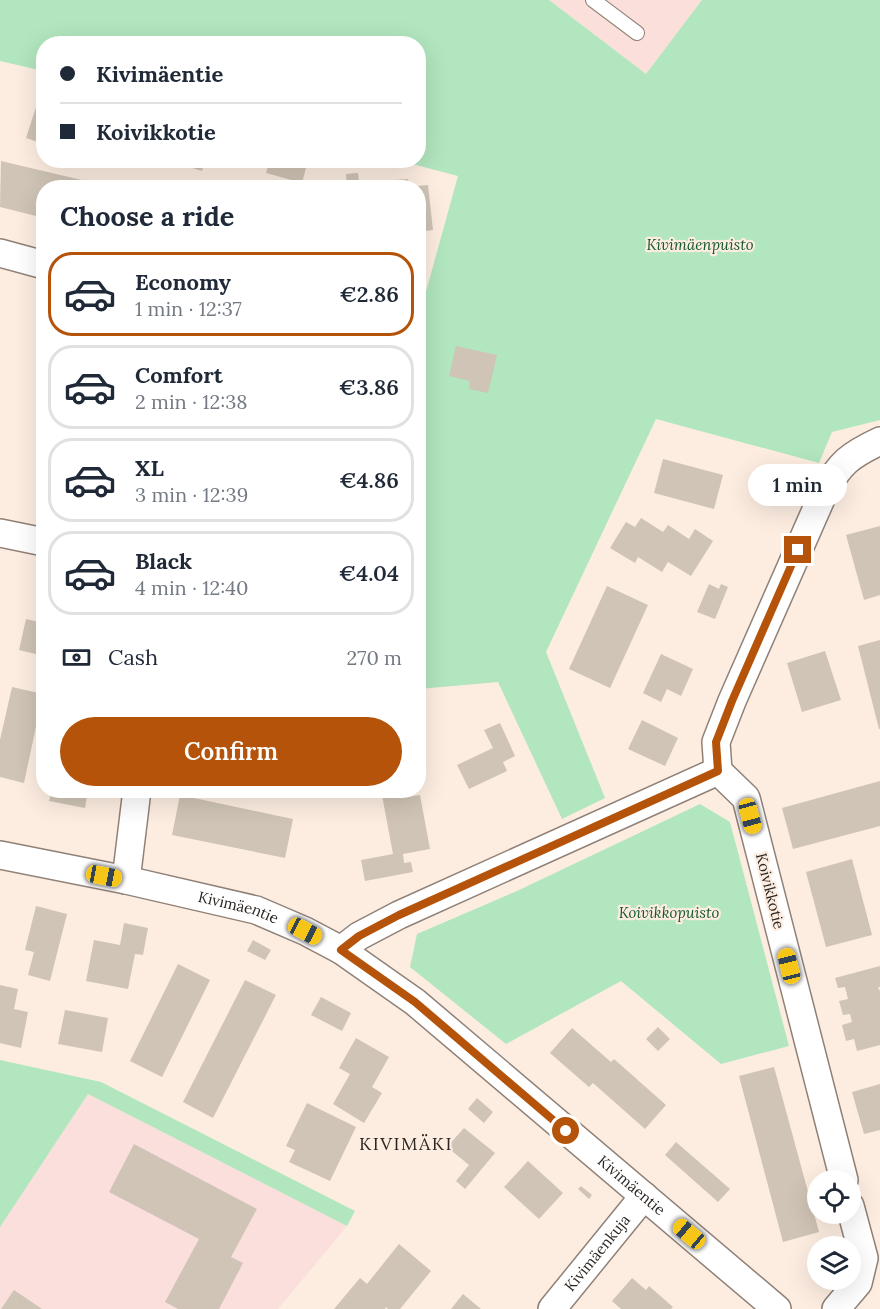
<!DOCTYPE html>
<meta charset="utf-8">
<style>
body{margin:0;font-family:Lora,serif;background:#f2f2f3;color:#1f2937;height:100vh;display:flex;flex-direction:column;font-size:22px;white-space:nowrap}
*{box-sizing:border-box;margin:0}
p{font-size:20px;color:#747a83}
.icon{flex:none;width:33px;height:33px;fill:none;stroke:currentColor;stroke-width:2;stroke-linecap:round;stroke-linejoin:round}
.map{position:relative;flex:1;overflow:hidden}
.details{position:absolute;left:36px;top:180px;width:390px;height:618px;display:flex;flex-direction:column;background:#fff;border-radius:24px;box-shadow:0 6px 24px #0002}
.details>*{flex:none}
.banner{position:absolute;left:36px;top:36px;width:390px;height:132px;border-radius:24px;box-shadow:0 6px 24px #0002;display:grid;align-content:center;height:132px;padding:0 24px;background:#fff}
.tools{position:absolute;left:807px;top:1170px;display:grid;gap:12px}
.tools a{display:grid;place-items:center;width:54px;height:54px;border-radius:50%;background:#fff;box-shadow:0 6px 24px #0002;font-size:30px}
.end{position:absolute;width:27px;height:27px;margin:-14px;border:8px solid #b45309;background:#fff;box-shadow:0 0 0 3px #fff}
.from{border-radius:50%}
.bubble{position:absolute;height:42px;border-radius:21px;background:#fff;box-shadow:0 6px 24px #0002;font-size:20px;font-weight:600;line-height:42px;text-align:center}
.car{position:absolute;width:18px;height:36px;margin:-18px -9px;border-radius:8px;box-shadow:0 0 4px 2px #0007;background:linear-gradient(#f5c518 24%,#345 0 40%,#f5c518 0 76%,#345 0 86%,#f5c518 0)}
.banner b{display:flex;align-items:center;gap:21px;height:57px;font-size:22px}
.banner b+b{border-top:2px solid #e0e1e3}
.banner i{width:15px;height:15px;background:#1f2937}
ul{padding:0;list-style:none}
li{display:flex;align-items:center;gap:18px;height:84px;margin:0 12px 9px;padding:0 12px;border:3px solid #e0e1e3;border-radius:24px}
li div{flex:1}
li b{display:block;font-size:22px}
li em{font-style:normal;font-weight:600}
li.active{border-color:#b45309}
li>.icon{width:54px;height:54px;stroke-width:1.5}
h2{padding:0 24px;font-size:27px;line-height:72px}
.pay{display:flex;align-items:center;gap:15px;height:66px;padding:0 24px;font-size:22px}
.pay p{margin-inline-start:auto}
.button{display:flex;gap:12px;margin-top:auto;padding:12px 24px}
.button a{flex:1;height:69px;border-radius:36px;background:#b45309;color:#fff;font-size:24px;font-weight:600;line-height:69px;text-align:center}
.map>svg:first-child{display:block}
</style>
<div class="map">
<svg width="880" height="1309" viewBox="0 0 880 1309">
<rect width="100%" height="100%" fill="#fdede1"/>
<path fill="#fadfda" d="M549 0H702L646 74Z"/>
<path fill="#fadfdd" d="M88 1094 347 1226 278 1309H0V1227Z"/>
<g fill="#b1e6be">
<path d="M0 0H549L646 74 702 0H880V420L832 432 819 463 656 419 546 652 605 798 562 819 498 682 419 689V317L458 176 401 161 418 160V44H44L43 71 0 61Z"/>
<path d="M700 804 730 822 789 1046 721 1064 621 981 506 1044 410 967 417 934 517 891Z"/>
<path d="M0 1060 101 1082 355 1211 347 1226 88 1094 0 1227Z"/>
</g>
<g fill="#cfc4b5">
<path d="M38 101 44 103V144L26 138Z"/>
<path d="M167 160H205L202 171Z"/>
<path d="M270 160H308L302 183 266 173Z"/>
<path d="M1 161 90 182 88 188H44V218L0 207Z"/>
<path d="M358 173 359 182 379 180 380 188H347L346 174Z"/>
<path d="M408 179 409 188H396L395 180Z"/>
<path d="M428 185 433 230 418 232V186Z"/>
<path d="M456 346 497 355 488 393 469 389 470 381 449 376Z"/>
<path d="M663 459 723 475 714 509 654 493Z"/>
<path d="M641 518 663 532 668 525 689 539 695 529 713 541 691 576 668 562 662 572 638 557 635 563 610 548 626 522 635 527Z"/>
<path d="M880 526V595L864 600 846 535Z"/>
<path d="M709 584 719 589 721 584 728 587 715 619 697 612Z"/>
<path d="M607 586 648 605 610 688 569 669Z"/>
<path d="M41 614H44V656L19 650 26 619 39 622Z"/>
<path d="M880 640V729H879L858 646Z"/>
<path d="M825 651 841 700 802 712 787 663Z"/>
<path d="M661 654 693 669 681 696 667 689 661 702 643 693Z"/>
<path d="M12 687 43 694 24 783 0 777V740Z"/>
<path d="M642 720 678 738 665 766 628 749Z"/>
<path d="M500 723 515 756 503 762 507 771 469 789 457 765 493 748 484 730Z"/>
<path d="M880 781V826L793 849 782 808Z"/>
<path d="M52 790H88L85 808 49 801Z"/>
<path d="M381 790H406L407 797 420 795 430 849 403 854 404 863 411 862 413 872 365 881 361 860 393 854Z"/>
<path d="M180 795 293 819 285 858 172 835Z"/>
<path d="M852 859 872 935 826 947 806 872Z"/>
<path d="M36 906 67 914 50 981 28 975 34 952 25 950Z"/>
<path d="M124 923 148 928 143 955 135 954 128 989 86 981 94 940 120 945Z"/>
<path d="M253 940 271 950 265 960 247 951Z"/>
<path d="M178 964 210 980 162 1077 130 1061Z"/>
<path d="M880 966V987H878L880 991V1045L857 1051 854 1039 846 1041 842 1025 852 1022 850 1014 843 1015 839 1001 848 999 845 987 838 988 835 978Z"/>
<path d="M245 980 276 995 213 1118 183 1102Z"/>
<path d="M0 985 18 989 14 1009 28 1012 21 1048 0 1043Z"/>
<path d="M321 997 351 1013 342 1031 311 1015Z"/>
<path d="M65 1010 108 1018 102 1052 58 1044Z"/>
<path d="M658 1027 670 1039 658 1051 646 1039Z"/>
<path d="M572 1028 611 1062 614 1059 666 1105 645 1129 593 1083 589 1087 550 1053Z"/>
<path d="M356 1038 389 1057 372 1087 382 1093 364 1123 333 1104 350 1074 339 1068Z"/>
<path d="M774 1067 819 1232 783 1242 739 1076Z"/>
<path d="M880 1084V1130L864 1134 852 1092Z"/>
<path d="M477 1098 493 1112 484 1123 468 1109Z"/>
<path d="M307 1103 356 1127 330 1181 289 1162 295 1150 286 1146Z"/>
<path d="M464 1128 495 1153 465 1189 456 1181 469 1165 447 1147Z"/>
<path d="M676 1142 730 1189 718 1202 665 1155Z"/>
<path d="M134 1144 257 1209 231 1257 243 1263 219 1309H178L165 1302 199 1239 109 1192Z"/>
<path d="M528 1161 563 1193 539 1219 504 1187Z"/>
<path d="M581 1186 592 1195 589 1199 578 1189Z"/>
<path d="M399 1244 431 1271 400 1309H388L386 1307 385 1309H334L360 1278 367 1284Z"/>
<path d="M632 1278 646 1290 649 1286 673 1307 671 1309H621L612 1301Z"/>
<path d="M14 1290 42 1309H1Z"/>
<path d="M463 1294 481 1309H451Z"/>
</g>
<g fill="none" stroke-linecap="round" stroke-linejoin="round">
<g stroke="#908177" stroke-width="16">
<path id="service" d="M593 0 637 33"/>
</g>
<g stroke="#908177" stroke-width="30">
<g id="minor">
<path d="M0 253 44 265"/>
<path d="M0 533 44 542"/>
<path id="s1" d="M0 855 126 880 256 910 305 931 341 950 415 1002 777 1309"/>
<path d="M126 880 137 790"/>
<path d="M341 950 359 936 399 915 718 771"/>
<path d="M844 1180 746 798 718 771 716 742 732 701 824 492C840 463 850 455 880 441"/>
<path id="s2" d="M552 1309 644 1196"/>
<path d="M836 1309 858 1283 864 1258 850 1206"/>
</g>
</g>
<use href="#service" stroke="#fff" stroke-width="14"/>
<use href="#minor" stroke="#fff" stroke-width="27"/>
</g>
<g fill="none" stroke-linecap="round" stroke-linejoin="round">
<path stroke="#b45309" stroke-width="8" d="M566 1131 415 1002 341 950 359 936 399 915 718 771 716 742 718 737 732 701 798 550"/>
</g>
<g text-anchor="middle" stroke-width="4.5" stroke-linejoin="round" paint-order="stroke">
<g font-size="15" font-style="italic" fill="#13582f" stroke="#fdede1">
<text x="700" y="250">Kivimäenpuisto</text>
<text x="669" y="918">Koivikkopuisto</text>
</g>
<g font-size="15" fill="#2c2622" stroke="#fdede1">
<text transform="translate(770 891) rotate(76)" y="5">Koivikkotie</text>
<text dy="5" stroke="none"><textPath href="#s1" startOffset="244">Kivimäentie</textPath></text>
<text dy="5" stroke="none"><textPath href="#s1" startOffset="730">Kivimäentie</textPath></text>
<text dy="5" stroke="none"><textPath href="#s2" startOffset="72">Kivimäenkuja</textPath></text>
</g>
<g font-size="18" letter-spacing="1.5" fill="#2c2622" stroke="#fdede1">
<text x="406" y="1150">KIVIMÄKI</text>
</g>
</g>
</svg>
<div class="tools">
<a><svg class="icon" aria-label="locate" viewBox="0 0 24 24"><circle cx="12" cy="12" r="6"/><path d="M12 2v4M12 18v4M2 12h4M18 12h4"/></svg></a>
<a><svg class="icon" aria-label="layers" viewBox="0 0 24 24"><path d="M12 4l9 5-9 5-9-5zM3 14l9 5 9-5"/></svg></a>
</div>
<i class="end from" style="left:566px;top:1131px"></i>
<i class="end" style="left:798px;top:550px"></i>
<div class="bubble" style="left:748px;top:464px;width:99px">1 min</div>
<i class="car" style="left:750px;top:816px;rotate:165deg"></i>
<i class="car" style="left:104px;top:876px;rotate:101deg"></i>
<i class="car" style="left:305px;top:931px;rotate:118deg"></i>
<i class="car" style="left:789px;top:966px;rotate:346deg"></i>
<i class="car" style="left:689px;top:1234px;rotate:310deg"></i>
<div class="banner">
<b><i class="from"></i>Kivimäentie</b>
<b><i></i>Koivikkotie</b>
</div>
<section class="details">
<h2>Choose a ride</h2>
<ul>
<li class="active"><svg class="icon" aria-label="car" viewBox="0 0 24 24"><path d="M5 17H2v-5l4-1 3-4h7l3 4 3 1v5h-3M9 17h6M6 11h13"/><circle cx="7" cy="17" r="2"/><circle cx="17" cy="17" r="2"/></svg><div><b>Economy</b><p>1 min · 12:37</p></div><em>€2.86</em></li>
<li><svg class="icon" aria-label="car" viewBox="0 0 24 24"><path d="M5 17H2v-5l4-1 3-4h7l3 4 3 1v5h-3M9 17h6M6 11h13"/><circle cx="7" cy="17" r="2"/><circle cx="17" cy="17" r="2"/></svg><div><b>Comfort</b><p>2 min · 12:38</p></div><em>€3.86</em></li>
<li><svg class="icon" aria-label="car" viewBox="0 0 24 24"><path d="M5 17H2v-5l4-1 3-4h7l3 4 3 1v5h-3M9 17h6M6 11h13"/><circle cx="7" cy="17" r="2"/><circle cx="17" cy="17" r="2"/></svg><div><b>XL</b><p>3 min · 12:39</p></div><em>€4.86</em></li>
<li><svg class="icon" aria-label="car" viewBox="0 0 24 24"><path d="M5 17H2v-5l4-1 3-4h7l3 4 3 1v5h-3M9 17h6M6 11h13"/><circle cx="7" cy="17" r="2"/><circle cx="17" cy="17" r="2"/></svg><div><b>Black</b><p>4 min · 12:40</p></div><em>€4.04</em></li>
</ul>
<div class="pay"><svg class="icon" aria-label="cash" viewBox="0 0 24 24"><path d="M3 7h18v10H3z"/><circle cx="12" cy="12" r="2"/></svg>Cash<p>270 m</p></div>
<div class="button"><a>Confirm</a></div>
</section>
</div>
